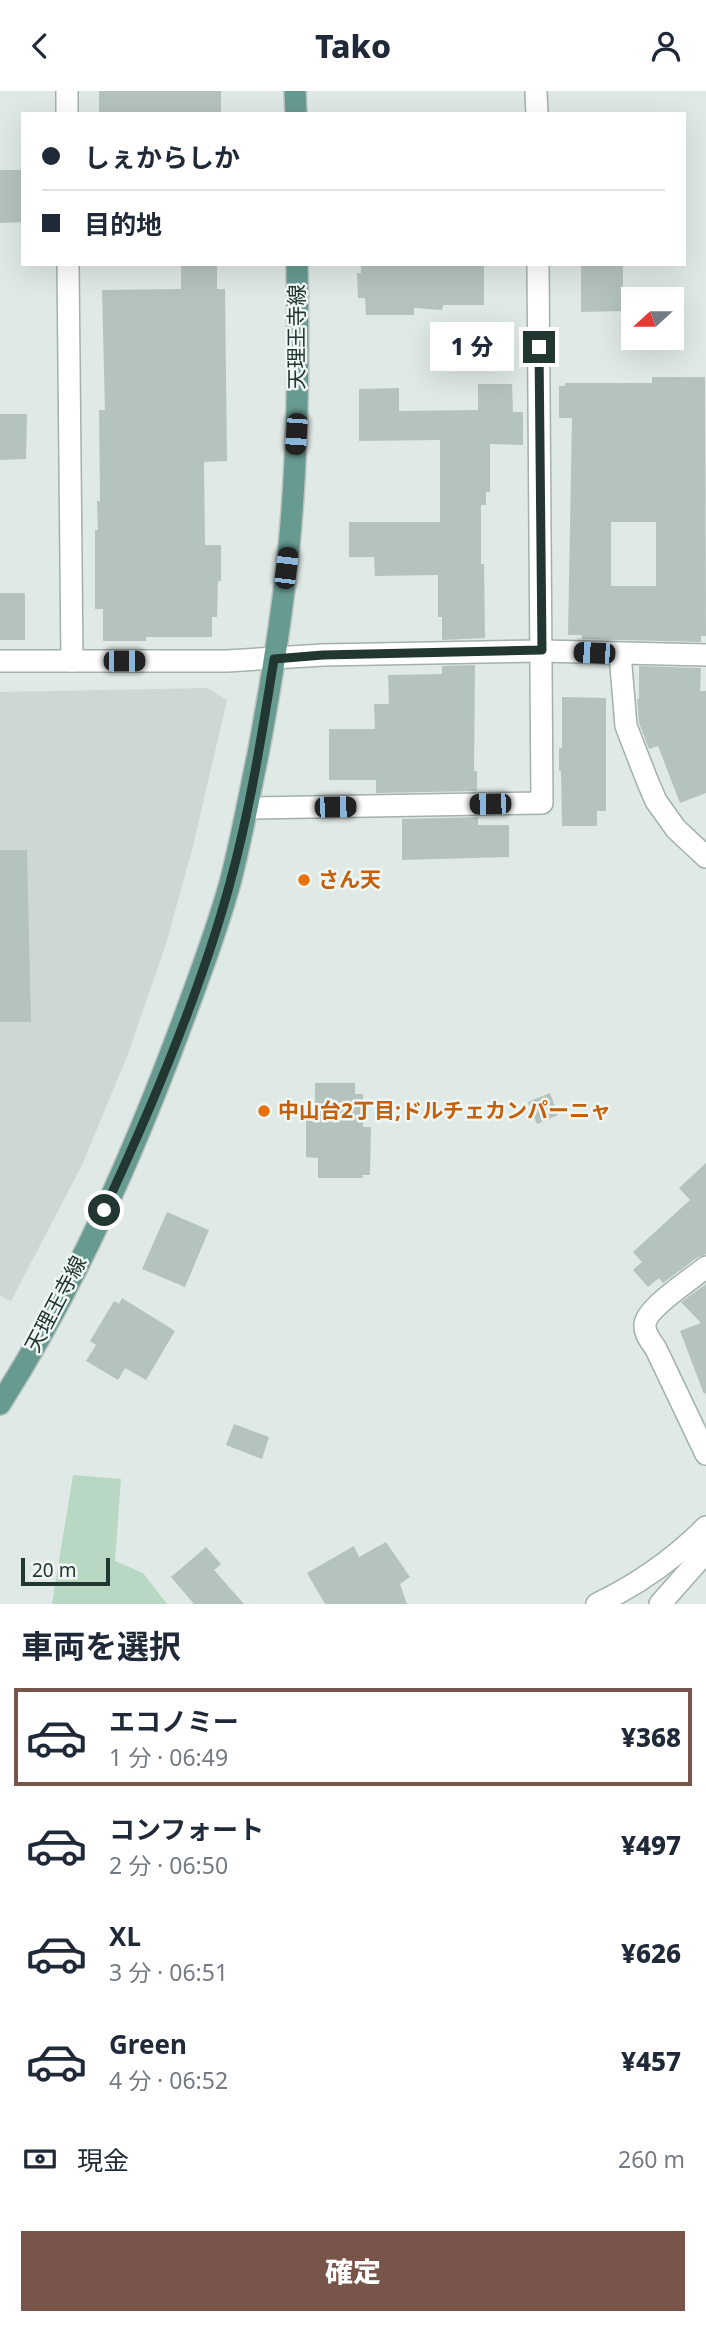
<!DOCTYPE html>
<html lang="ja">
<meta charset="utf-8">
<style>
body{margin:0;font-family:"Noto Sans","Noto Sans JP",sans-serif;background:#f6f6f7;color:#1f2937;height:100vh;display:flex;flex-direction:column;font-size:26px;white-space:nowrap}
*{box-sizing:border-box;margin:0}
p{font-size:23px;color:#747a83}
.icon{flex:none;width:38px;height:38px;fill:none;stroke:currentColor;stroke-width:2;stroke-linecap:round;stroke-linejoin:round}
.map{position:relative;height:1513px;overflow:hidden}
.sheet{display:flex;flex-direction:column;background:#fff;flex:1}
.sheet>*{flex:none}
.banner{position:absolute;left:21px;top:21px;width:665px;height:154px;border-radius:0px;box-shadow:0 7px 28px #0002;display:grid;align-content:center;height:154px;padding:0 21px;background:#fff}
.needle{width:46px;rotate:249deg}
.buttons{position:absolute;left:621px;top:196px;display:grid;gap:14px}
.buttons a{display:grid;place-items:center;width:63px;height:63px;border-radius:0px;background:#fff;box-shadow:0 7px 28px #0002;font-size:35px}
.scale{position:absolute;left:21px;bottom:18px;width:89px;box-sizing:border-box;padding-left:7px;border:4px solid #223732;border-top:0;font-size:19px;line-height:24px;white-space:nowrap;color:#223732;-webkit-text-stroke:5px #eff6f3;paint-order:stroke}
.end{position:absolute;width:32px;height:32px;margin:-16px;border:9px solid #223732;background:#fff;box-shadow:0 0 0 4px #fff}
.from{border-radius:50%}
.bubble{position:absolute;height:49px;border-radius:0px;background:#fff;box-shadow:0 7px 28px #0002;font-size:23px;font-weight:800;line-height:49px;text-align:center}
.car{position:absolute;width:21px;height:42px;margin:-21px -10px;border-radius:9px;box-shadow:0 0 5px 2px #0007;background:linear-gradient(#222 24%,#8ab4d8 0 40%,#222 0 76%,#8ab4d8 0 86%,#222 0)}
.banner b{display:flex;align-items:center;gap:24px;height:66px;font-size:26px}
.banner b+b{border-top:2px solid #e0e1e3}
.banner i{width:18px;height:18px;background:#1f2937}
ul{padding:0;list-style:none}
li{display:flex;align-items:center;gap:21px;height:98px;margin:0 14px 10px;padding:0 7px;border:4px solid transparent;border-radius:0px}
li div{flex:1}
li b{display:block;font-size:26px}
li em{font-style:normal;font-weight:800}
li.active{border-color:#78544a}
li>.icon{width:63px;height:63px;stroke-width:1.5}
h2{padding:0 21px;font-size:32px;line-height:84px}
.pay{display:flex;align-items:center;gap:18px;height:77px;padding:0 21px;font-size:26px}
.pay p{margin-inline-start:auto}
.action{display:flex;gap:14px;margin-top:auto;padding:14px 21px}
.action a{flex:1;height:80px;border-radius:0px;background:#78544a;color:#fff;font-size:28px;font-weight:800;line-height:80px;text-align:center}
header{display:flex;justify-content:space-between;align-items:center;height:91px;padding:0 21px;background:#fff;font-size:32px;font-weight:800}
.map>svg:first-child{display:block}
</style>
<header><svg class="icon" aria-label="back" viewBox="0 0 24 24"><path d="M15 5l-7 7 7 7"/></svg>Tako<svg class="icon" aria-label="person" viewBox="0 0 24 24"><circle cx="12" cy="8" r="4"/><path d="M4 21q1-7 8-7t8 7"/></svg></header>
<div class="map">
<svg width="706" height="1513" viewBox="0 0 706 1513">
<rect width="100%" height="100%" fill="#dfe9e5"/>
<path fill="#cdd8d4" d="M207 597 227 609 193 755 166 853 128 963 82 1074 11 1210 0 1205V601Z"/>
<path fill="#b9d8c3" d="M73 1384 121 1388 115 1470 143 1482 167 1513H52Z"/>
<g fill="#b5c3be" fill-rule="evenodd">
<rect x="99" y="0" width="122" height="23"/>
<path d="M0 79H23V131L0 132Z"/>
<path d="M181 173H217V198H225L227 370 204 371 205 454H221V490H218L217 526H212V546H146V550H103V518H95V439H98L97 410H100L99 319H105L102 199 181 198Z"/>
<path d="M361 173H484V214H443L442 219 414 217V224H366L365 207H358L357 182H361Z"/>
<path d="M581 173H623V220L581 221Z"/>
<path d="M652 286H705L706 545H701V551L582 548V544H568L572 327H559V295H565V292H652ZM611 431H656V495H611Z"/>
<path d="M478 293H512L513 321H523V354L490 353V401H486V414H481V473H484L485 547 442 549V526H438V484L375 485 374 466H349V431H440V349L359 350V298L399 297V320L478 319Z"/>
<path d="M0 323H27L26 368 0 369Z"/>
<rect x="0" y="502" width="25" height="47"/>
<path d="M475 574 474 680H477V700L376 702V689H329V638H375L374 613H389L388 584 442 583V575Z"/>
<path d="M639 575 701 577 700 600H706V702L680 712 658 655 649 658 639 632 637 608H639Z"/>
<path d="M562 606 606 607V720H597V735H562L561 680H559V657H562Z"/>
<path d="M478 726V734H509V766L402 769V728Z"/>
<path d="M0 759H27L31 931H0Z"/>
<path d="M315 992H355V1003H363V1036H371L370 1084H362L363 1087H318V1067L306 1066V1012L315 1013Z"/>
<path d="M550 1002 558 1024 537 1033 528 1011Z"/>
<path d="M706 1072V1163L698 1166 663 1192 659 1187 648 1196 633 1179 642 1171 633 1161 690 1109 679 1097Z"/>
<path d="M167 1121 209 1139 185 1196 142 1178Z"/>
<path d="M706 1193V1302L704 1303 680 1240 701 1232 681 1211Z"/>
<path d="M122 1207 175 1240 146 1289 125 1277 118 1289 86 1270 96 1254 90 1250 114 1210 119 1213Z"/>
<path d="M234 1333 269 1346 262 1368 226 1354Z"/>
<path d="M386 1451 410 1486 400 1493 407 1513H325L307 1482 354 1455 359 1466Z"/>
<path d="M206 1456 221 1473 214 1479 244 1513H194L171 1486Z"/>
</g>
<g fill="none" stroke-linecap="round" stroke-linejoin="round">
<g stroke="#a3b0ac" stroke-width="24">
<g id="street">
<path d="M67 0V23"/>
<path d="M536 0 537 23"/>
<path d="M68 173 72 570"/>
<path d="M620 563 626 635 647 689 656 710 676 738 706 766"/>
<path d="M0 570H227L323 564 542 560 706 564"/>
<path d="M247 717 542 712 538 173"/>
<path d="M706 1176C692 1188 647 1216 645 1233 644 1243 651 1250 656 1258L706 1363"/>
<path d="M597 1513C639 1493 673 1469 706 1436"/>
<path d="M660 1513 706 1461"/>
</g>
</g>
<g stroke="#bdc3c2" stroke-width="24">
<g id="primary">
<path d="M295 0 296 23"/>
<path d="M0 1313C74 1197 131 1069 179 940 197 892 216 842 230 792 241 750 249 706 258 663 271 594 282 525 289 455 298 362 299 267 297 173"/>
</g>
</g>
<use href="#street" stroke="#fff" stroke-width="21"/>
<use href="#primary" stroke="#679a90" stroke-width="21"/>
</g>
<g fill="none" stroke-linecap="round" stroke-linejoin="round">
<path stroke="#223732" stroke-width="9" d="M104 1119C152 1016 200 903 230 792 250 719 262 643 274 568L323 564 542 559 539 256"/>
</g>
<g fill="#e8710a" stroke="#eff6f3" stroke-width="2.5">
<circle cx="304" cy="789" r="7"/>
<circle cx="264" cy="1020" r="7"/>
</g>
<g text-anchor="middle" stroke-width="5" stroke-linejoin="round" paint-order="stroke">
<g font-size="21" fill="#223732" stroke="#eff6f3">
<text transform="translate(297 246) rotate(-90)" y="7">天理王寺線</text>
<text transform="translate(56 1213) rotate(-62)" y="7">天理王寺線</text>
</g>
<g font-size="21" font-weight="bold" fill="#c56008" stroke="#eff6f3" text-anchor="start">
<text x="318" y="796">さん天</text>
<text x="278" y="1027">中山台2丁目;ドルチェカンパーニャ</text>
</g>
</g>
</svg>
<div class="buttons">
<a><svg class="needle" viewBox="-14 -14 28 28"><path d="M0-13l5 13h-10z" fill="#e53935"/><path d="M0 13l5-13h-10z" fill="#747a83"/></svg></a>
</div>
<div class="scale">20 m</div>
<i class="end from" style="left:104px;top:1119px"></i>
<i class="end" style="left:539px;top:256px"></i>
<div class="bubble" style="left:430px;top:231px;width:84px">1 分</div>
<i class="car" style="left:296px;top:343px;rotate:184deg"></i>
<i class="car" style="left:286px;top:477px;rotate:7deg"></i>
<i class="car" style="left:594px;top:562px;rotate:272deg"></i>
<i class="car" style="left:124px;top:570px;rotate:90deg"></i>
<i class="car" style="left:490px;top:713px;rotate:269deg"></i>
<i class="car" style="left:335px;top:716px;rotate:89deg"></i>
<div class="banner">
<b><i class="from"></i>しぇからしか</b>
<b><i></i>目的地</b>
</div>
</div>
<section class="sheet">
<h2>車両を選択</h2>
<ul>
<li class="active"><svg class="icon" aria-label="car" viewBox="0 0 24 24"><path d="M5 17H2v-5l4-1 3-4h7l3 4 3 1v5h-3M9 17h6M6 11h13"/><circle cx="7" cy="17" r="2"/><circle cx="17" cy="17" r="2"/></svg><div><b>エコノミー</b><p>1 分 · 06:49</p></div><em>¥368</em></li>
<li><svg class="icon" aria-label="car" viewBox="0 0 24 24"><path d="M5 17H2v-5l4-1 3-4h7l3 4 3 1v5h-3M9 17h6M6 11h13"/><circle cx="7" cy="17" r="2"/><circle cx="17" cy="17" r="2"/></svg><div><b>コンフォート</b><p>2 分 · 06:50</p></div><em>¥497</em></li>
<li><svg class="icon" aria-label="car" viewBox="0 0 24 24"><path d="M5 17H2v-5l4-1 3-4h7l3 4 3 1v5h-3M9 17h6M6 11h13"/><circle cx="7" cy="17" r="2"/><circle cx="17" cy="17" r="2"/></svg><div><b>XL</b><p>3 分 · 06:51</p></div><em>¥626</em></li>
<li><svg class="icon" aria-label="car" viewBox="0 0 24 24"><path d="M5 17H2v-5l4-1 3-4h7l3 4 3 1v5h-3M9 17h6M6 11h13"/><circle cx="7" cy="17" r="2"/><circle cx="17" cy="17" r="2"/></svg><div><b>Green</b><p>4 分 · 06:52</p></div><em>¥457</em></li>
</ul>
<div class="pay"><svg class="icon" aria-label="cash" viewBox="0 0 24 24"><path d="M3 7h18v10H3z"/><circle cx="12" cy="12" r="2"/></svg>現金<p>260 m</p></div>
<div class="action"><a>確定</a></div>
</section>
